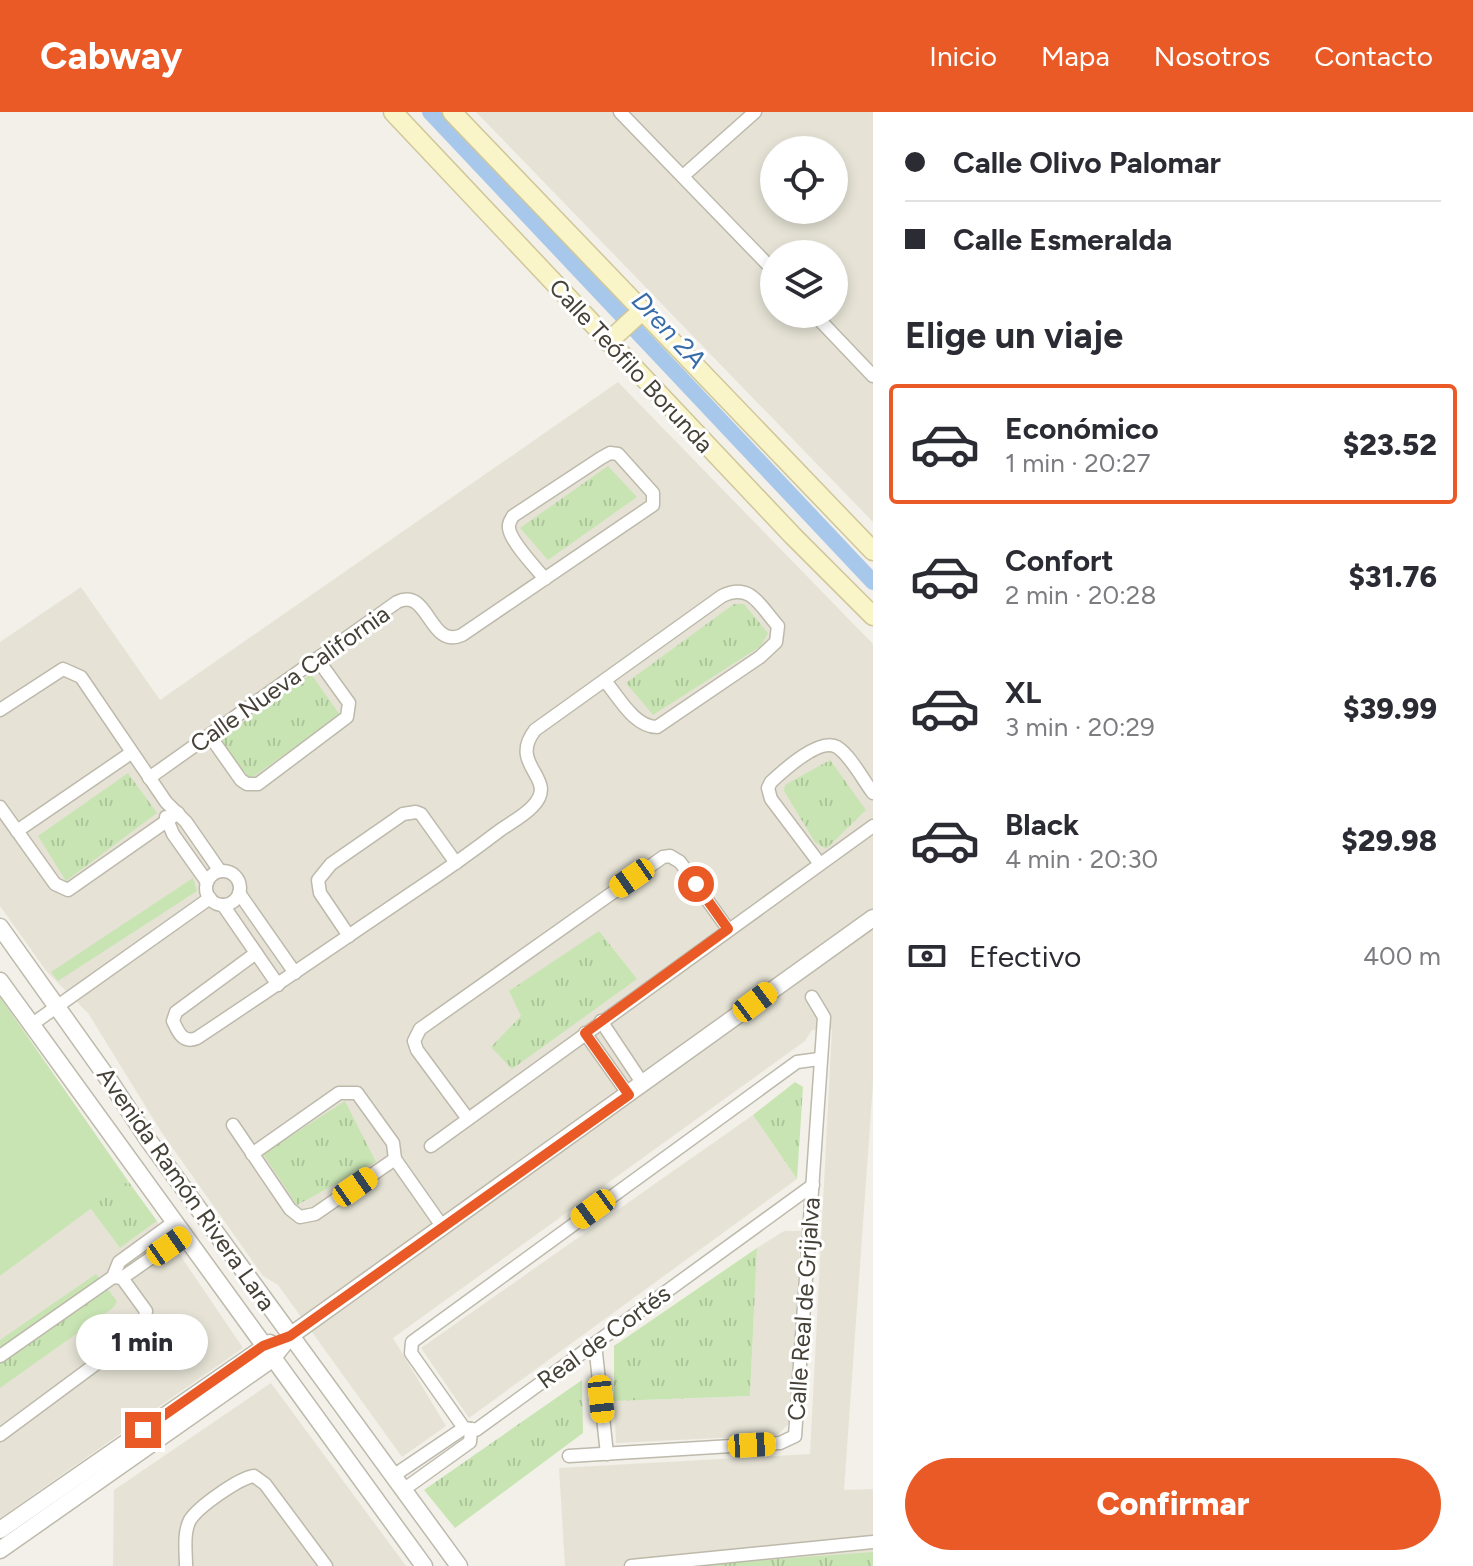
<!DOCTYPE html>
<html lang="es">
<meta charset="utf-8">
<style>
body{margin:0;font-family:Figtree,sans-serif;background:#f7f7f7;color:#2b2b33;height:100vh;display:flex;flex-direction:column;font-size:30px;white-space:nowrap}
*{box-sizing:border-box;margin:0}
p{font-size:26px;color:#7c7c81}
.icon{flex:none;width:44px;height:44px;fill:none;stroke:currentColor;stroke-width:2;stroke-linecap:round;stroke-linejoin:round}
.map{position:relative;flex:1;overflow:hidden}
.details{display:flex;flex-direction:column;background:#fff;width:600px}
.details>*{flex:none}
.banner{display:grid;align-content:center;height:176px;padding:0 32px;background:#fff}
.tools{position:absolute;left:760px;top:24px;display:grid;gap:16px}
.tools a{display:grid;place-items:center;width:88px;height:88px;border-radius:50%;background:#fff;box-shadow:0 4px 12px #0003;font-size:40px}
.end{position:absolute;width:36px;height:36px;margin:-18px;border:10px solid #ea5a27;background:#fff;box-shadow:0 0 0 4px #fff}
.from{border-radius:50%}
.bubble{position:absolute;height:56px;border-radius:28px;background:#fff;box-shadow:0 4px 12px #0003;font-size:26px;font-weight:800;line-height:56px;text-align:center}
.car{position:absolute;width:24px;height:48px;margin:-24px -12px;border-radius:10px;box-shadow:0 0 6px 2px #0007;background:linear-gradient(#f5c518 24%,#345 0 40%,#f5c518 0 76%,#345 0 86%,#f5c518 0)}
.banner b{display:flex;align-items:center;gap:28px;height:76px;font-size:30px}
.banner b+b{border-top:2px solid #e1e1e2}
.banner i{width:20px;height:20px;background:#2b2b33}
ul{padding:0;list-style:none}
li{display:flex;align-items:center;gap:24px;height:120px;margin:0 16px 12px;padding:0 16px;border:4px solid transparent;border-radius:8px}
li div{flex:1}
li b{display:block;font-size:30px}
li em{font-style:normal;font-weight:800}
li.current{border-color:#ea5a27}
li>.icon{width:72px;height:72px;stroke-width:1.5}
h2{padding:0 32px;font-size:36px;line-height:96px}
.pay{display:flex;align-items:center;gap:20px;height:88px;padding:0 32px;font-size:30px}
.pay p{margin-inline-start:auto}
.cta{display:flex;gap:16px;margin-top:auto;padding:16px 32px}
.cta a{flex:1;height:92px;border-radius:48px;background:#ea5a27;color:#fff;font-size:32px;font-weight:800;line-height:92px;text-align:center}
header{display:flex;align-items:center;gap:48px;box-sizing:border-box;height:112px;padding:0 40px;background:#ea5a27;color:#fff}
header strong{font-size:38px}
nav{display:flex;gap:44px;margin-inline-start:auto;font-size:28px}
main{display:flex;flex:1;min-height:0}
.map>svg:first-child{display:block}
</style>
<header>
<strong>Cabway</strong>
<nav><a>Inicio</a><a>Mapa</a><a>Nosotros</a><a>Contacto</a></nav>
</header>
<main>
<div class="map">
<svg width="873" height="1454" viewBox="0 0 873 1454">
<defs>
<pattern id="park-tufts" width="24" height="20" patternUnits="userSpaceOnUse" patternTransform="scale(2)"><rect width="24" height="20" fill="#c8e4b3"/><path d="M3 7l-1-3M5 7V3M7 7l1-3M15 17l-1-3M17 17v-4M19 17l1-3" fill="none" stroke="#adc59b"/></pattern>
</defs>
<rect width="100%" height="100%" fill="#f2f0e8"/>
<g fill="#e6e3d6" fill-rule="evenodd">
<path d="M476 0H873V410ZM774 38H834V98H774ZM774 142H834V202H774Z"/>
<path d="M618 270 873 532V971L844 1378 873 1377V1454H565L559 1356 810 1342 832 917 812 918 805 929 393 1226 446 1314 402 1345 278 1173 263 1164 162 1021 88 901 47 860 0 794V530L81 475 160 588Z"/>
<path d="M753 1003 797 1067 469 1306 421 1236Z"/>
<path d="M90 1096 120 1136 157 1109 243 1236 0 1406V1164Z"/>
<path d="M784 1119H801L789 1311 778 1323 616 1331 614 1289 750 1284 757 1136Z"/>
<path d="M271 1271 406 1454H113L114 1378Z"/>
</g>
<g fill="#c8e4b3">
<path d="M193 766 197 779 58 869 51 860Z"/>
<path d="M0 885 128 1069 0 1164Z"/>
</g>
<g fill="url(#park-tufts)">
<path d="M608 354 637 385 548 448 520 416Z"/>
<path d="M734 492H744L768 521 761 534 653 603 626 571Z"/>
<path d="M311 562 340 603 250 667 219 627Z"/>
<path d="M830 648 866 698 826 737 815 730 784 679 785 673Z"/>
<path d="M128 661 157 701 66 769 38 724Z"/>
<path d="M599 819 637 867 512 957 491 935 521 904 509 879Z"/>
<path d="M795 970 803 975 797 1067 753 1003Z"/>
<path d="M345 989 376 1050 297 1093 263 1042Z"/>
<path d="M128 1069 157 1109 120 1136 90 1096Z"/>
<path d="M757 1136 750 1284 614 1289V1234Z"/>
<path d="M96 1162 117 1189 114 1195 0 1276V1228Z"/>
<path d="M582 1268 583 1321 455 1416 424 1378Z"/>
<path d="M873 1440V1454H687Z"/>
</g>
<g fill="none" stroke-linecap="round" stroke-linejoin="round">
<path stroke="#a8c8eb" stroke-width="16" d="M430 0 873 470"/>
<g stroke="#bdb9ab" stroke-width="15">
<g id="minor">
<path d="M620 0 774 159"/>
<path d="M683 64 755 0"/>
<path d="M814 202 873 264"/>
<path d="M0 598 63 557 81 565 166 690 186 710 220 759"/>
<path d="M210 624 241 668 247 672H258L347 605 349 591 318 548"/>
<path d="M149 666 397 490C429 474 429 538 462 523L653 393V381L618 342 610 341 601 346 513 404C511 408 508 411 509 416 510 429 536 456 545 467"/>
<path d="M0 695 55 772 68 778 178 701"/>
<path d="M166 705 173 722 207 770"/>
<path d="M17 719 131 641"/>
<path d="M820 752 771 687 768 676 771 670C784 658 820 625 837 635 851 644 863 668 873 681"/>
<circle cx="223" cy="776" r="17"/>
<path d="M239 781 295 861"/>
<path d="M223 793 278 873"/>
<path d="M349 824 320 781 318 768 331 752 403 702 416 700 421 702 456 751"/>
<path d="M256 841 176 900 173 909C178 920 183 932 197 926 271 877 345 826 419 776 446 758 473 739 499 719 510 711 524 704 533 694 560 666 507 654 535 618L722 484C751 470 760 494 778 514L776 530 760 545 657 615C634 615 619 585 605 569"/>
<path d="M601 909 643 972"/>
<path d="M31 913 210 786"/>
<path d="M585 921 629 983"/>
<path d="M468 1007 417 938 414 929 420 917 663 745 670 744 680 750 728 817"/>
<path d="M233 1013 290 1097 300 1105 315 1102 395 1047"/>
<path d="M431 1034 873 714"/>
<path d="M252 1042 339 981H357L393 1031 395 1047 442 1114"/>
<path d="M122 1166 184 1123"/>
<path d="M595 1232 607 1342"/>
<path d="M0 1244 113 1165 119 1150 174 1110"/>
<path d="M471 1317 464 1316 411 1241 412 1230 797 950 819 947"/>
<path d="M471 1317 476 1318 813 1073"/>
<path d="M0 1323 143 1217 146 1199 122 1166 113 1165"/>
<path d="M569 1344 780 1331 795 1324 824 905 812 885"/>
<path d="M393 1364 464 1316"/>
<path d="M403 1378 470 1330 471 1317"/>
<path d="M186 1454C186 1440 183 1421 190 1408 198 1395 239 1366 254 1364L265 1372 326 1454"/>
<path d="M631 1454 873 1430"/>
</g>
</g>
<g stroke="#bdb9ab" stroke-width="19">
<g id="tertiary">
<path d="M0 815 109 968 149 1029 459 1454"/>
<path d="M0 869 424 1454"/>
<path d="M0 1418 270 1231"/>
<path d="M0 1438 272 1247 290 1224 873 806"/>
</g>
</g>
<g stroke="#cfc79a" stroke-width="21">
<g id="secondary">
<path d="M393 0 793 424 873 504"/>
<path d="M452 0 873 439"/>
<path d="M608 230 643 198"/>
</g>
</g>
<use href="#minor" stroke="#fff" stroke-width="12"/>
<use href="#tertiary" stroke="#fff" stroke-width="16"/>
<use href="#secondary" stroke="#faf4c9" stroke-width="18"/>
</g>
<g fill="none" stroke-linecap="round" stroke-linejoin="round">
<path stroke="#ea5a27" stroke-width="10" d="M143 1318 263 1234 290 1224 629 983 585 921 728 817 696 772"/>
</g>
<g text-anchor="middle" stroke-width="6" stroke-linejoin="round" paint-order="stroke">
<g font-size="24" fill="#454137" stroke="#fff">
<text transform="translate(631 254) rotate(47)" y="8">Calle Teófilo Borunda</text>
<text transform="translate(290 567) rotate(-35)" y="8">Calle Nueva California</text>
<text transform="translate(186 1077) rotate(55)" y="8">Avenida Ramón Rivera Lara</text>
<text transform="translate(804 1197) rotate(-86)" y="8">Calle Real de Grijalva</text>
<text transform="translate(604 1225) rotate(-36)" y="8">Real de Cortés</text>
</g>
<g font-size="26" font-style="italic" fill="#386ca9" stroke="#fff">
<text transform="translate(669 218) rotate(47)" y="9">Dren 2A</text>
</g>
</g>
</svg>
<div class="tools">
<a><svg class="icon" aria-label="locate" viewBox="0 0 24 24"><circle cx="12" cy="12" r="6"/><path d="M12 2v4M12 18v4M2 12h4M18 12h4"/></svg></a>
<a><svg class="icon" aria-label="layers" viewBox="0 0 24 24"><path d="M12 4l9 5-9 5-9-5zM3 14l9 5 9-5"/></svg></a>
</div>
<i class="end from" style="left:696px;top:772px"></i>
<i class="end" style="left:143px;top:1318px"></i>
<div class="bubble" style="left:76px;top:1202px;width:132px">1 min</div>
<i class="car" style="left:632px;top:766px;rotate:235deg"></i>
<i class="car" style="left:755px;top:890px;rotate:53deg"></i>
<i class="car" style="left:355px;top:1075px;rotate:55deg"></i>
<i class="car" style="left:593px;top:1097px;rotate:234deg"></i>
<i class="car" style="left:169px;top:1134px;rotate:55deg"></i>
<i class="car" style="left:601px;top:1287px;rotate:174deg"></i>
<i class="car" style="left:752px;top:1333px;rotate:87deg"></i>
</div>
<section class="details">
<div class="banner">
<b><i class="from"></i>Calle Olivo Palomar</b>
<b><i></i>Calle Esmeralda</b>
</div>
<h2>Elige un viaje</h2>
<ul>
<li class="current"><svg class="icon" aria-label="car" viewBox="0 0 24 24"><path d="M5 17H2v-5l4-1 3-4h7l3 4 3 1v5h-3M9 17h6M6 11h13"/><circle cx="7" cy="17" r="2"/><circle cx="17" cy="17" r="2"/></svg><div><b>Económico</b><p>1 min · 20:27</p></div><em>$23.52</em></li>
<li><svg class="icon" aria-label="car" viewBox="0 0 24 24"><path d="M5 17H2v-5l4-1 3-4h7l3 4 3 1v5h-3M9 17h6M6 11h13"/><circle cx="7" cy="17" r="2"/><circle cx="17" cy="17" r="2"/></svg><div><b>Confort</b><p>2 min · 20:28</p></div><em>$31.76</em></li>
<li><svg class="icon" aria-label="car" viewBox="0 0 24 24"><path d="M5 17H2v-5l4-1 3-4h7l3 4 3 1v5h-3M9 17h6M6 11h13"/><circle cx="7" cy="17" r="2"/><circle cx="17" cy="17" r="2"/></svg><div><b>XL</b><p>3 min · 20:29</p></div><em>$39.99</em></li>
<li><svg class="icon" aria-label="car" viewBox="0 0 24 24"><path d="M5 17H2v-5l4-1 3-4h7l3 4 3 1v5h-3M9 17h6M6 11h13"/><circle cx="7" cy="17" r="2"/><circle cx="17" cy="17" r="2"/></svg><div><b>Black</b><p>4 min · 20:30</p></div><em>$29.98</em></li>
</ul>
<div class="pay"><svg class="icon" aria-label="cash" viewBox="0 0 24 24"><path d="M3 7h18v10H3z"/><circle cx="12" cy="12" r="2"/></svg>Efectivo<p>400 m</p></div>
<div class="cta"><a>Confirmar</a></div>
</section>
</main>
